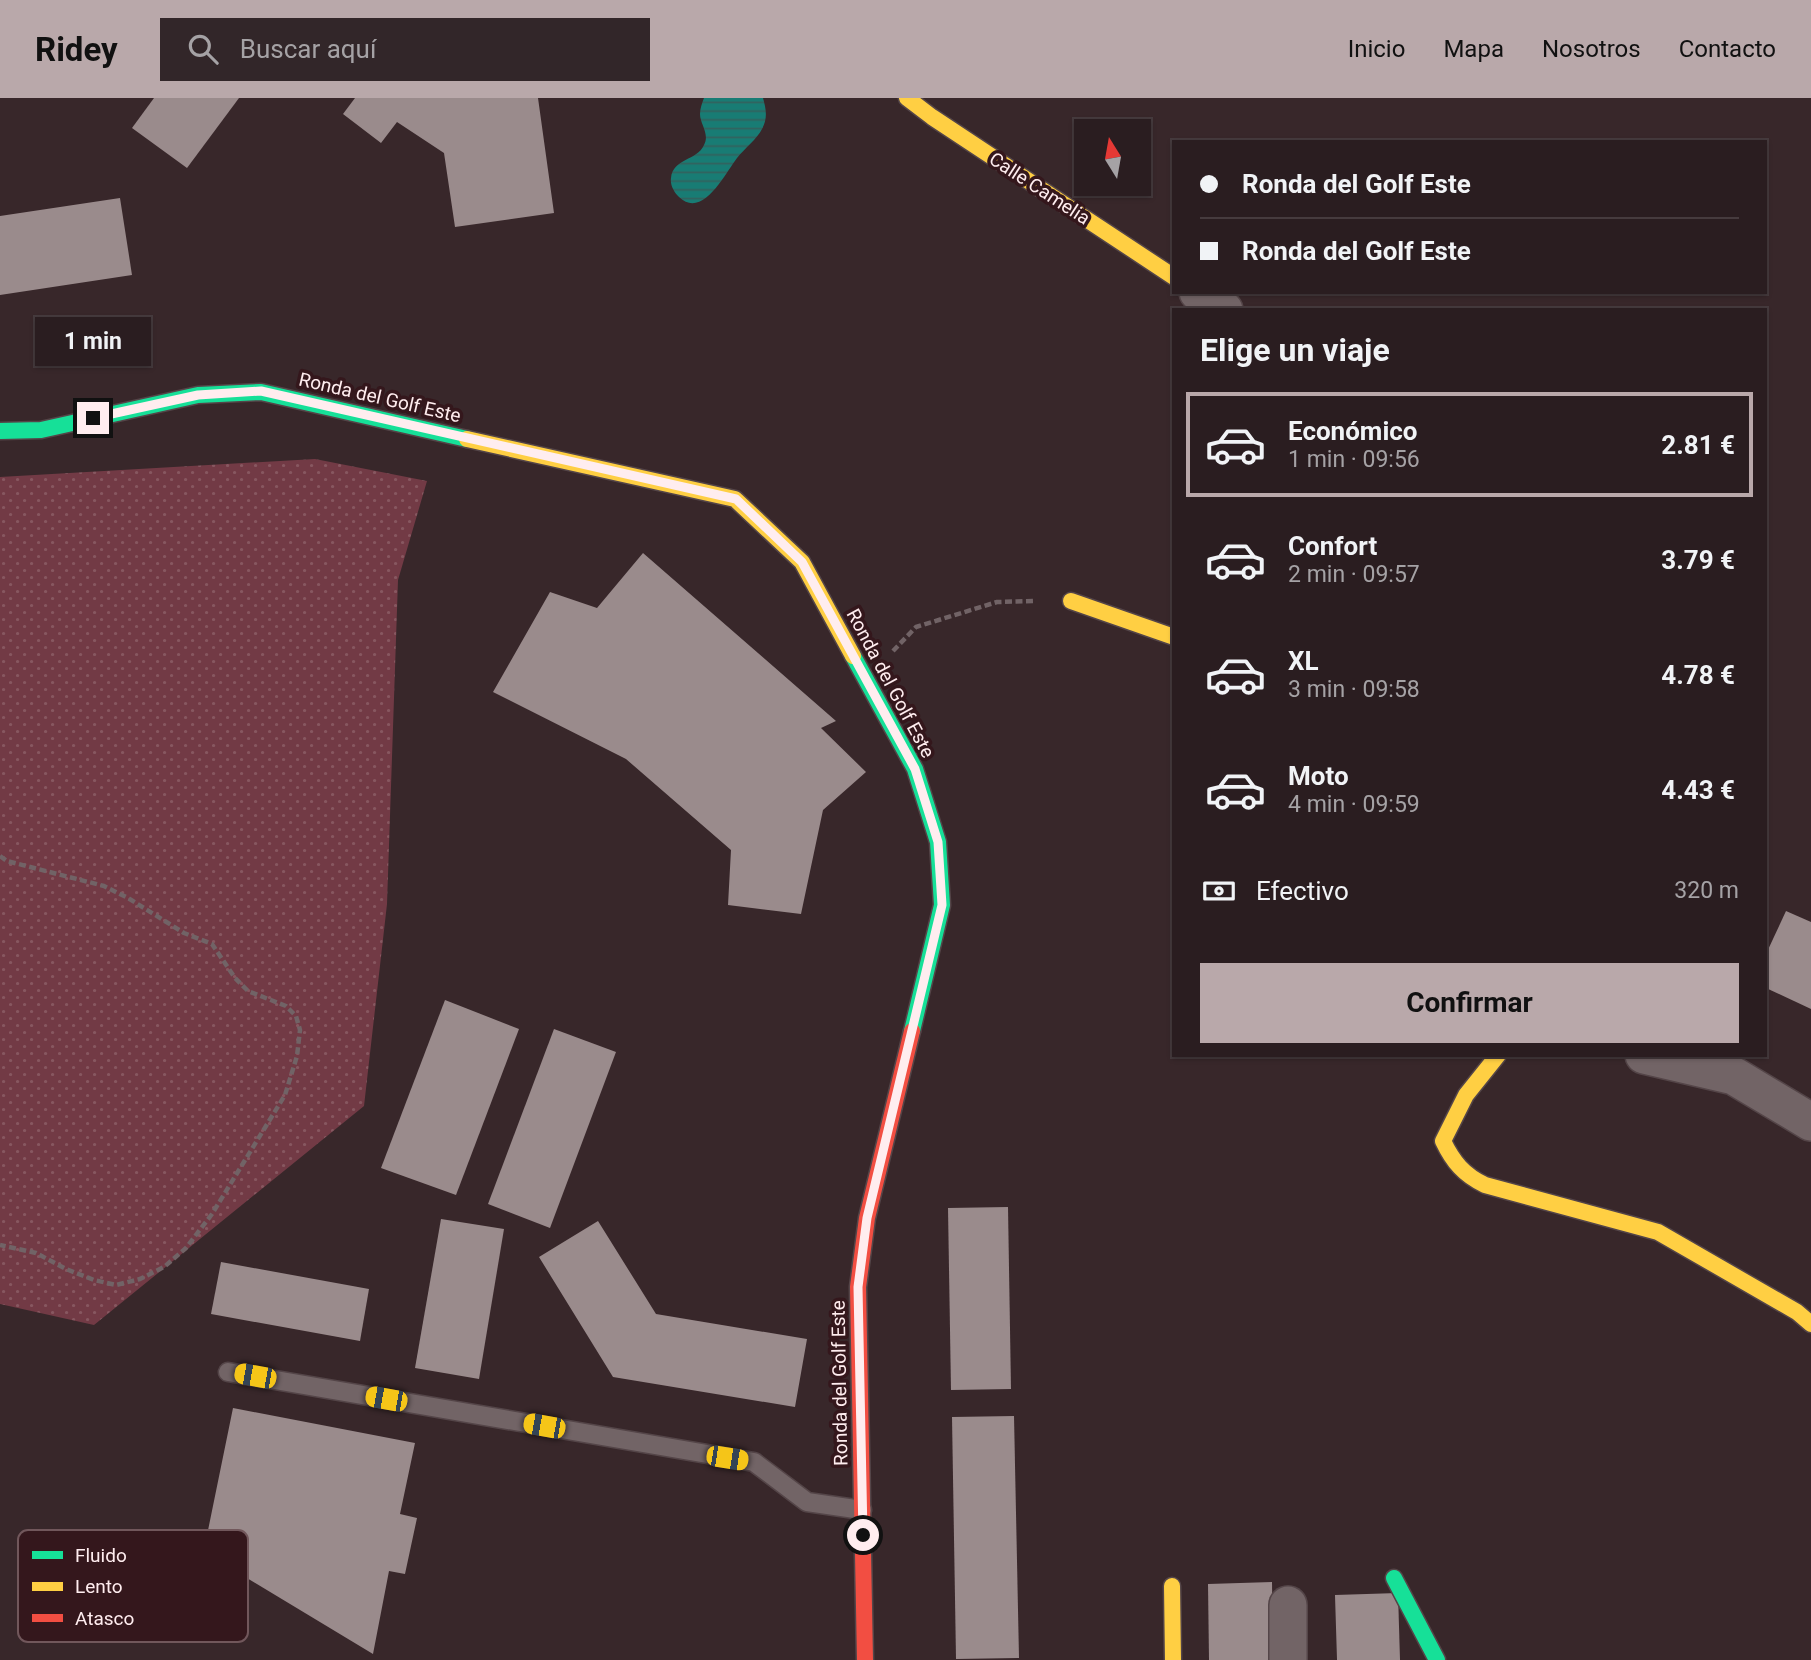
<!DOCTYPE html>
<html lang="es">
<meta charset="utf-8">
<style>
body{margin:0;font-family:Roboto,sans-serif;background:#322629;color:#f1f3f6;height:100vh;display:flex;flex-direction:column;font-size:26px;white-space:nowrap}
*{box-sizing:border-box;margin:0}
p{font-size:23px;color:#a5a2a5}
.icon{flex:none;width:38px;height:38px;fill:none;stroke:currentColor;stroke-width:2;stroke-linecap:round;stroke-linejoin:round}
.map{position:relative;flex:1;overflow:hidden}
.sheet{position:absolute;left:1172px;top:210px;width:595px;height:749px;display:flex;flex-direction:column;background:#2a1d20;border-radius:0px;box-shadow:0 2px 5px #0004,0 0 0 2px #463b3e}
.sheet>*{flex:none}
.hud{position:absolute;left:1172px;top:42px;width:595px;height:154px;border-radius:0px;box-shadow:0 2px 5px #0004,0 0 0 2px #463b3e;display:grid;align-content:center;height:154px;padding:0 28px;background:#2a1d20}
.needle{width:46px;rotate:349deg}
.tools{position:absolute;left:1074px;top:21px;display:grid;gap:14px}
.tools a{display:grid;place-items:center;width:77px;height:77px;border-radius:0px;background:#2a1d20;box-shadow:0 2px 5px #0004,0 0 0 2px #463b3e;font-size:35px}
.end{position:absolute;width:32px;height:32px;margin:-16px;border:9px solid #ffedef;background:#111;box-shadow:0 0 0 4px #111}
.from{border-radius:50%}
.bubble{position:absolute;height:49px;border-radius:0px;background:#2a1d20;box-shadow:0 2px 5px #0004,0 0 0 2px #463b3e;font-size:23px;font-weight:700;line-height:49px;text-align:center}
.car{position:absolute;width:21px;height:42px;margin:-21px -10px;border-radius:9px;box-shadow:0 0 5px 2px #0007;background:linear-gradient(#f5c518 24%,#345 0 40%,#f5c518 0 76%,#345 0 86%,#f5c518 0)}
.hud b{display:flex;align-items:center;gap:24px;height:66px;font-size:26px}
.hud b+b{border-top:2px solid #463b3e}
.hud i{width:18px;height:18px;background:#f1f3f6}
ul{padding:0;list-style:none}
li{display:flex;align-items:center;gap:21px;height:105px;margin:0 14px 10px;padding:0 14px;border:4px solid transparent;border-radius:0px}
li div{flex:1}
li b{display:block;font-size:26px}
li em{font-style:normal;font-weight:700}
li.selected{border-color:#b9a8aa}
li>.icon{width:63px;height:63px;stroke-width:1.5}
h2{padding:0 28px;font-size:32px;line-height:84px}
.pay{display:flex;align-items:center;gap:18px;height:77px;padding:0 28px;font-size:26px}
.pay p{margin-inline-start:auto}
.cta{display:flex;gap:14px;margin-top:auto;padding:14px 28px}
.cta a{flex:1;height:80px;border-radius:0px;background:#b9a8aa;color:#111;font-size:28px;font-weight:700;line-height:80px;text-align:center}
header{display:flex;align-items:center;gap:42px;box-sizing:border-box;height:98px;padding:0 35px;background:#b9a8aa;color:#111}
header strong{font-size:33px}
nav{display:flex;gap:38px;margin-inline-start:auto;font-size:24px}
.search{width:490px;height:63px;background:#322629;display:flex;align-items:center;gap:18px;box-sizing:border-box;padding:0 24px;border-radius:0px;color:#a5a2a5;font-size:26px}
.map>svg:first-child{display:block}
</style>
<header>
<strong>Ridey</strong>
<div class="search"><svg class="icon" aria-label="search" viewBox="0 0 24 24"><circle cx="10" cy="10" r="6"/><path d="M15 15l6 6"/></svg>Buscar aquí</div>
<nav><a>Inicio</a><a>Mapa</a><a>Nosotros</a><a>Contacto</a></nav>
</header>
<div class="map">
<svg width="1811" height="1562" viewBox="0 0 1811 1562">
<defs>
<pattern id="grass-dots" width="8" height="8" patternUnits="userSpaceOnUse" patternTransform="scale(1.75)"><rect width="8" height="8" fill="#723a45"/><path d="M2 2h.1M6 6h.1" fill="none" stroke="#875760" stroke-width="1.8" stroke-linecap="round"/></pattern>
<pattern id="water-rules" width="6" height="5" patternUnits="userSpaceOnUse" patternTransform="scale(1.75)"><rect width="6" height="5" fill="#187c74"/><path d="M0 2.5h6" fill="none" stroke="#32625e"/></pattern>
</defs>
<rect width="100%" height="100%" fill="#38272a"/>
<path fill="url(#grass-dots)" d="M315 361 427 383 398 482 387 806 364 1008 94 1227 0 1206V379Z"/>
<path fill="url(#water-rules)" d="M704 0H763C766 11 768 20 762 31 757 41 745 50 737 60 726 74 703 122 679 99 674 94 670 87 671 80 673 60 697 63 704 47 710 36 700 26 700 16 700 11 702 5 704 0Z"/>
<g fill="#9a8b8c">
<path d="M154 0H239L187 70 132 30Z"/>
<path d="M355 0H538L554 115 455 129 444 55 397 24 381 45 343 16Z"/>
<path d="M120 100 132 177 0 197V118Z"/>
<path d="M643 455 836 623 821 630 866 674 823 712 801 816 728 807 731 752 626 661 493 594 550 494 597 510Z"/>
<path d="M1786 813 1811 824V911L1766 890V856Z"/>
<path d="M445 902 519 931 456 1097 381 1070Z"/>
<path d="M554 931 616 954 550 1130 488 1106Z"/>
<path d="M1008 1109 1011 1291 951 1292 948 1110Z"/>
<path d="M441 1121 504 1131 479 1281 415 1270Z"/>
<path d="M598 1123 656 1216 807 1241 795 1309 613 1279 539 1159Z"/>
<path d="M221 1164 369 1191 360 1243 211 1216Z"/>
<path d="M233 1310 415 1345 400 1416 417 1420 405 1476 389 1473 373 1556 217 1462 220 1450 205 1447Z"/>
<path d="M1014 1318 1019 1560 956 1561 952 1319Z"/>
<path d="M1272 1484 1273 1562H1209L1208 1486Z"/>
<path d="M1398 1495 1400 1562H1337L1335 1497Z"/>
</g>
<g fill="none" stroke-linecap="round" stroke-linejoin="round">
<g stroke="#544548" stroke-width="21">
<path id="lane" d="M228 1274 754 1364 807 1404 862 1412"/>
</g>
<g stroke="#544548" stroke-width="40">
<g id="street">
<path d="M1198 194 1224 212"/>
<path d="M1644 957 1734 978 1811 1024"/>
<path d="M1288 1562V1507"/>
</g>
</g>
<g stroke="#544548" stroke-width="19">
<g id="fast">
<path d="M0 333 41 332 198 297 261 294 467 341"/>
<path d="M853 558 915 671 938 744 942 807 912 933"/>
<path d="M1394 1480 1437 1562"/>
</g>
</g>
<g stroke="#544548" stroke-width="19">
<g id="slow">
<path d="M907 0 932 19 1174 179"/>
<path d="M467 341 735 401 802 464 853 558"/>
<path d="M1071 503 1174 539"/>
<path d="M1498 957 1466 997 1443 1043C1453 1064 1464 1077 1485 1087L1658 1134 1797 1214 1811 1226"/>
<path d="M1172 1488 1173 1562"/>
</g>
</g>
<g stroke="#544548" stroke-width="19">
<path id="jam" d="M865 1562 858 1189 867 1120 912 933"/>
</g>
<g stroke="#716366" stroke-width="4.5" stroke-dasharray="7 3.5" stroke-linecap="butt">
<path d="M893 553 916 529 997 504 1035 503"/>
<path d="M0 758 7 763 104 788 128 800 184 835 212 846 235 880 248 893 286 908 296 918 300 932 297 958 285 997 212 1116 186 1150 164 1169 140 1181 116 1187 94 1182 66 1171 36 1155 0 1147"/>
</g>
<use href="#lane" stroke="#726466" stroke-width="18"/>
<use href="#street" stroke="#726466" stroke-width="37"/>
<use href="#fast" stroke="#16e098" stroke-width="16"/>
<use href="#slow" stroke="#ffcf43" stroke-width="16"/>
<use href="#jam" stroke="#f24e42" stroke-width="16"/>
</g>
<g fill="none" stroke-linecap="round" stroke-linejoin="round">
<path stroke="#ffedef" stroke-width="9" d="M93 320 198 297 261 293 736 401 802 464 915 671 938 744 942 807 867 1120 858 1189 863 1437"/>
</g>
<g text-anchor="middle" stroke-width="7" stroke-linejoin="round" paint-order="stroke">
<g font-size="19" fill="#ffedef" stroke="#34171c">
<text transform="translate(1040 90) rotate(33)" y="7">Calle Camelia</text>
<text transform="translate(380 299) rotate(13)" y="7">Ronda del Golf Este</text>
<text transform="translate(891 585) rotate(62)" y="7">Ronda del Golf Este</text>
<text transform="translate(839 1285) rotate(-91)" y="7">Ronda del Golf Este</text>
</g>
</g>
<rect x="18" y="1432" width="230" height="112" rx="10" fill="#34171c" stroke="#71575b" stroke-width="2"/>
<rect x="32" y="1453" width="31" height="8" fill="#16e098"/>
<rect x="32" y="1484" width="31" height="9" fill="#ffcf43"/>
<rect x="32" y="1516" width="31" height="8" fill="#f24e42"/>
<g font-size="19" fill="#ffedef">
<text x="75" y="1464">Fluido</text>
<text x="75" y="1495">Lento</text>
<text x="75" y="1527">Atasco</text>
</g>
</svg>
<div class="tools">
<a><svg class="needle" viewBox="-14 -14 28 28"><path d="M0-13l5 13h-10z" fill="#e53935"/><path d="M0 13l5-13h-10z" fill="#a5a2a5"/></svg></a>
</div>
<i class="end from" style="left:863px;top:1437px"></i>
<i class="end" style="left:93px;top:320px"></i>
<div class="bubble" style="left:35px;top:219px;width:116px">1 min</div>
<i class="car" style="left:255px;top:1278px;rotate:280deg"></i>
<i class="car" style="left:386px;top:1301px;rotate:280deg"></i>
<i class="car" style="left:544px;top:1328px;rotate:280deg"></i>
<i class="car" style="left:727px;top:1360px;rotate:99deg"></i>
<div class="hud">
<b><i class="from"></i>Ronda del Golf Este</b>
<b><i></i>Ronda del Golf Este</b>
</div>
<section class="sheet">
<h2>Elige un viaje</h2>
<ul>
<li class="selected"><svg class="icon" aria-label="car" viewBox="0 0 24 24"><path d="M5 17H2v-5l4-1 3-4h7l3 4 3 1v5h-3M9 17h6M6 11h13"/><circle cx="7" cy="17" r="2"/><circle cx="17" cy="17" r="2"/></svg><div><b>Económico</b><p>1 min · 09:56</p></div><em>2.81 €</em></li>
<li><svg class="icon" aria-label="car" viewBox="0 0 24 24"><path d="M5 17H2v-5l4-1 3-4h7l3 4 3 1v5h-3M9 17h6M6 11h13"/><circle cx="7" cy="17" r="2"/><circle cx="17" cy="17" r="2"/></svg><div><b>Confort</b><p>2 min · 09:57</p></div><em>3.79 €</em></li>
<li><svg class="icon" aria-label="car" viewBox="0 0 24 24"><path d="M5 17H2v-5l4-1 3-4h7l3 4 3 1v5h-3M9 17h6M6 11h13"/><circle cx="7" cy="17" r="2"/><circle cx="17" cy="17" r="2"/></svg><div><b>XL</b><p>3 min · 09:58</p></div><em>4.78 €</em></li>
<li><svg class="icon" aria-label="car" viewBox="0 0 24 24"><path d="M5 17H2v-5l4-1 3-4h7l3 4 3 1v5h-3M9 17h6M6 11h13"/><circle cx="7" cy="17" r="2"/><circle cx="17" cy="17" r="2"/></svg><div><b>Moto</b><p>4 min · 09:59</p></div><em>4.43 €</em></li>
</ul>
<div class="pay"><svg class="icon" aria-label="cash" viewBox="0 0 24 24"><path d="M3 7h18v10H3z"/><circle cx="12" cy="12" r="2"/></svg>Efectivo<p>320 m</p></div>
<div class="cta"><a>Confirmar</a></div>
</section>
</div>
